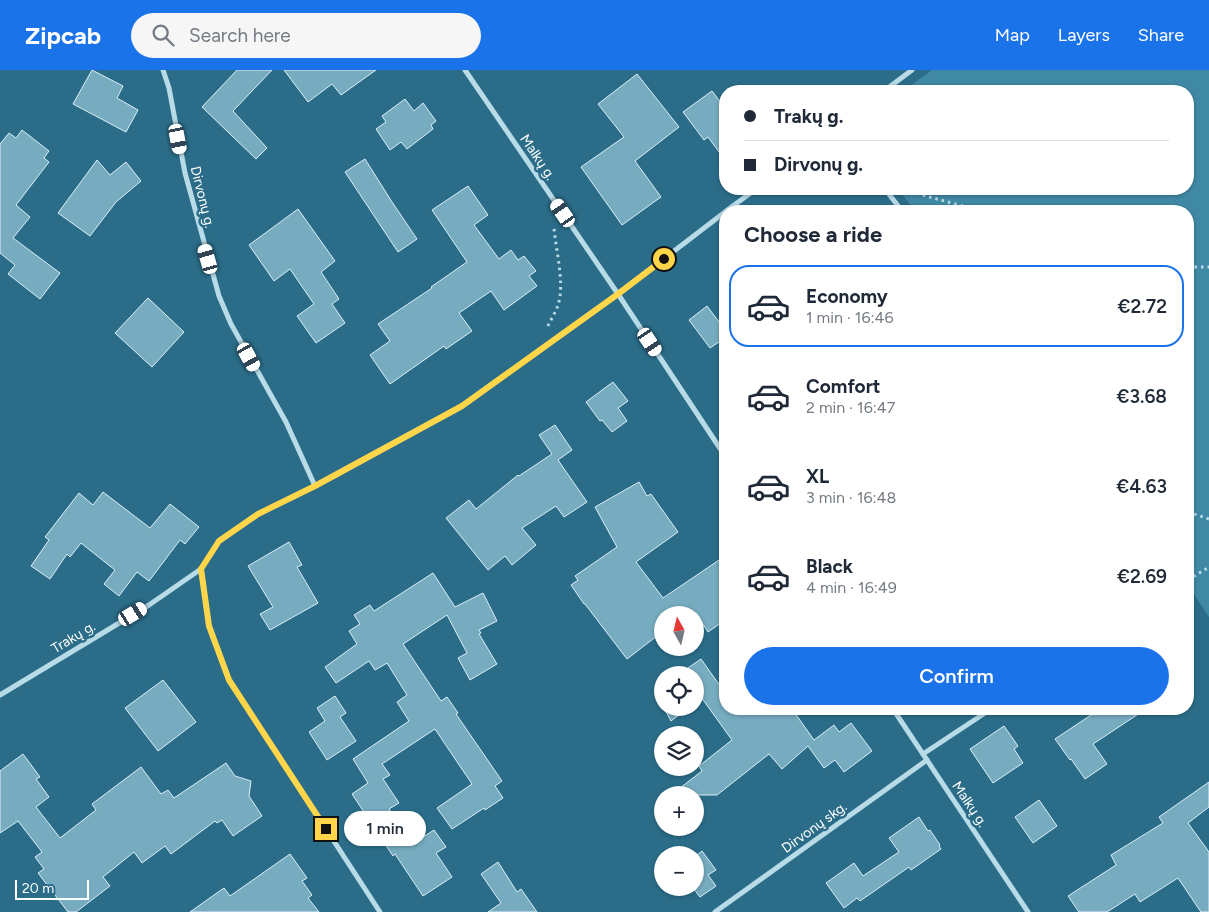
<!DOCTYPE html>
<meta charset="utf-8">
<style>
body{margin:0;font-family:Figtree,sans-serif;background:#f6f6f7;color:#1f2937;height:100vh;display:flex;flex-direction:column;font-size:19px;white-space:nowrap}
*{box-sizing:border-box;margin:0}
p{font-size:16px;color:#747a83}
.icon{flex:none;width:28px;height:28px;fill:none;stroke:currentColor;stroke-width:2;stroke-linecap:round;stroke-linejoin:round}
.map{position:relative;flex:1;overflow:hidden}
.sheet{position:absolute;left:719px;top:135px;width:475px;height:510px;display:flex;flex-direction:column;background:#fff;border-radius:20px;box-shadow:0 1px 4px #0004}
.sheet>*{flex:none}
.top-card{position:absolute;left:719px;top:15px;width:475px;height:110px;border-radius:20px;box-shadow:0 1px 4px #0004;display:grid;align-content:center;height:110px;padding:0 25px;background:#fff}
.needle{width:32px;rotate:352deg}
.fabs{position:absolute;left:654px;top:536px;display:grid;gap:10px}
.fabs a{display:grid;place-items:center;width:50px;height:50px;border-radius:50%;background:#fff;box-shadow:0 1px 4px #0004;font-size:25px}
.scale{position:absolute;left:15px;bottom:12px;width:74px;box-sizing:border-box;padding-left:5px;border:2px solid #fff;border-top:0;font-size:14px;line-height:18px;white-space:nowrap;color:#fff;-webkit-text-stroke:4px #2b6d89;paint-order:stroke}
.end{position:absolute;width:22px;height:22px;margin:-11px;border:6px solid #ffd54a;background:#111;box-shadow:0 0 0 2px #111}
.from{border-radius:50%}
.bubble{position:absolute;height:35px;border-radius:18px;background:#fff;box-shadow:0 1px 4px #0004;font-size:16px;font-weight:600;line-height:35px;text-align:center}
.car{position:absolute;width:15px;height:30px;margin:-15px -8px;border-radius:6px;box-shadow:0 0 4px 1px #0007;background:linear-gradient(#fff 24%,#345 0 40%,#fff 0 76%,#345 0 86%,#fff 0)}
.top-card b{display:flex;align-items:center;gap:18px;height:48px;font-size:19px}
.top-card b+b{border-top:1px solid #e0e1e3}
.top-card i{width:12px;height:12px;background:#1f2937}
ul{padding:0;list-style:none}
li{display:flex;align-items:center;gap:15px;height:82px;margin:0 10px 8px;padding:0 15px;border:2px solid transparent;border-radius:20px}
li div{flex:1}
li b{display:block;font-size:19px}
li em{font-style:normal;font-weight:600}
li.current{border-color:#1a73e8}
li>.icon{width:45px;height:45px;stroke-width:1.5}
h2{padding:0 25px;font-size:22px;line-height:60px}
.cta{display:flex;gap:10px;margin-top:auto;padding:10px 25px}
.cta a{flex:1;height:58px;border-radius:30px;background:#1a73e8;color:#fff;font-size:20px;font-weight:600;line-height:58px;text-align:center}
header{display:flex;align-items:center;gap:30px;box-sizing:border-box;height:70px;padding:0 25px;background:#1a73e8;color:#fff}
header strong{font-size:24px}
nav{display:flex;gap:28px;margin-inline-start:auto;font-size:18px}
.search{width:350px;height:45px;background:#f6f6f7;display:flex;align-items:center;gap:12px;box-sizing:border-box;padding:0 18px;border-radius:28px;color:#747a83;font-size:19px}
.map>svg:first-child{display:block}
</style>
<header>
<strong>Zipcab</strong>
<div class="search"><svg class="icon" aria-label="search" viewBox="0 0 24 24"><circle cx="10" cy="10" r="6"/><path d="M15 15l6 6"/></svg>Search here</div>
<nav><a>Map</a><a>Layers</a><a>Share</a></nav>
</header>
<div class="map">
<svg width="1209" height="842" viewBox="0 0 1209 842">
<rect width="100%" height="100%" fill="#2b6d89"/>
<path fill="#4089a5" d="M932 0H1209V547L1188 515V141H915L898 119H1188V21H903Z"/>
<g fill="#76abc0" stroke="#dceff7">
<path d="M92 0 123 16 117 28 138 40 126 62 73 34Z"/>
<path d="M237 0H272L233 41 267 78 256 89 202 37Z"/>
<path d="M284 0H376L341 25 332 14 308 32Z"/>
<path d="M637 4 679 57 635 91 661 127 622 155 581 97 624 67 598 34Z"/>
<path d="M712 21 725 38V90L708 67 704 70 683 42Z"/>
<path d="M405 29 414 41 423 33 436 51 431 55 433 59 407 79 401 72 390 80 376 59 386 52 382 46Z"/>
<path d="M22 60 49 81 44 88 49 92 16 135 30 147 13 168 60 203 40 229 8 204 15 195 0 183V74L9 63 16 68Z"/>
<path d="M365 89 392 132 417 169 398 182 345 102Z"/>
<path d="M97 90 110 105 126 92 141 111 116 132 90 166 58 143Z"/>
<path d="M468 116 488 145 474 155 499 189 511 180 518 190 524 186 536 201 529 206 537 216 504 240 491 221 459 243 472 261 446 279 444 276 390 314 370 285 390 271 378 254 432 218 431 217 467 192 432 140Z"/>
<path d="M298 139 335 191 321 202 339 229 332 234 345 253 316 273 297 246 314 234 290 199 274 211 249 175Z"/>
<path d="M148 228 184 262 152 297 115 263Z"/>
<path d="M707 236 725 260V268L710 278 689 250Z"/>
<path d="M613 312 628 331 618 338 627 351 612 362 602 350 600 351 586 332Z"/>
<path d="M555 355 572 380 558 390 587 432 564 447 556 436 522 458 536 475 512 495 505 486 488 500 446 448 469 430 476 439 518 405 519 406 552 384 539 365Z"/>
<path d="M639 412 647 426 651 424 678 462 636 492 663 528 725 486V550L708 562 697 545H662V562L627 589 585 534H584L571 515 578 510 575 506 617 477 595 437Z"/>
<path d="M103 422 150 458 170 434 199 457 185 474 180 470 149 511 137 502 119 526 104 514 115 500 81 473 70 487 67 484 50 509 31 496 49 470 45 467 79 423 93 435Z"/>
<path d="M289 472 302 495 297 497 318 533 270 560 260 544 273 537 248 496Z"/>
<path d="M433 503 455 537 483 523 497 551 479 560 481 563 479 564 497 594 470 610 458 588 467 583 447 545 403 574 441 631 447 627 458 643 456 644 502 711 495 716 503 728 485 740 484 738 452 759 437 738 472 714 435 659 382 694 390 705 383 709 399 733 389 739 412 774 434 760 446 777 436 783 452 807 423 826 395 784 393 786 352 724 368 713 353 689 409 651 397 632 407 625 387 593 375 600 369 591 336 613 325 597 357 574 349 561 360 554 354 545 370 535 374 541Z"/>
<path d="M701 589 725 623V639H792L814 670 834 655 839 662 851 653 872 681 844 702 835 690 824 698 808 676 782 699 769 684 717 725H671L702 701 699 696 732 670 701 627 695 632V605H678Z"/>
<path d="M163 610 196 652 158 681 125 638Z"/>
<path d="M335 626 346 643 340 647 356 671 327 690 309 662 325 651 317 638Z"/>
<path d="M664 638H688L671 651Z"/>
<path d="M1100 639H1146L1093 674 1107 694 1085 709 1071 689 1070 690 1055 669Z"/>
<path d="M1004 656 1018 676 1014 679 1023 693 993 713 970 679Z"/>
<path d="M23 684 40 707 36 709 49 727 36 737 60 768 96 740 92 734 141 697 161 724 168 720 174 728 226 693 235 706 251 711 249 726 262 746 233 766 222 750 217 753 215 751 171 784 165 776 142 793 134 782 103 807 110 816 76 842H68L38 803 44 799 35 787 42 782 18 751 0 763V701Z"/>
<path d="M1209 712V737L1188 753 1209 782V842H1201L1178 808 1140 832 1135 824 1107 842H1079L1068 826 1116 795 1111 785 1163 753 1159 747Z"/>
<path d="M1039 730 1057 756 1033 773 1015 747Z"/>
<path d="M919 747 928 761 930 760 940 775 939 776 941 779 911 800 909 797 860 831 857 828 844 838 826 813 854 793 863 806 899 782 889 768Z"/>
<path d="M702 781 716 800 708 805 716 816 700 827 693 818H695V787Z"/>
<path d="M290 784 307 808 302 811 312 825 308 828 319 842H190L224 818 230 826Z"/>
<path d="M498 792 517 822 521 819 537 842H488L501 833 481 804Z"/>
</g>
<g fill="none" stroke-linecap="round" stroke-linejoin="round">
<g stroke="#b8dbe8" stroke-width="3" stroke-dasharray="2.5 4" stroke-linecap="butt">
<path d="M904 120 981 141"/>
<path d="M1188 197H1209"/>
<path d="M548 256C551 249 556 242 558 235 565 214 556 181 554 158"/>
<path d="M1188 442 1209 449"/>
<path d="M1188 510 1209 497"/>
</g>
<g stroke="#b8dbe8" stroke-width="5">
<path d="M163 0 169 18 185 103 219 226 231 254 286 352 315 416"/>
<path d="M465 0 618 224 725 386"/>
<path d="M884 21 912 0"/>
<path d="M885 119 902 141"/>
<path d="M726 141 756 119"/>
<path d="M201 499 209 556 229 610 380 842"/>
<path d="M0 625 149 535 201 499 219 471 258 444 315 416 462 336 618 224 725 142"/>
<path d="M893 639 1028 842"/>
<path d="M923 684 991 639"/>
<path d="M715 842 927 690"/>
</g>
</g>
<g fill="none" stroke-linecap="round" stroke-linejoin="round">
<path stroke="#ffd54a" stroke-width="6" d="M326 759 229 610 209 556 201 499 219 471 258 444 315 416 462 336 618 224 664 189"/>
</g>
<g text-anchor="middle" stroke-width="5" stroke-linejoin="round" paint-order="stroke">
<g font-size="14" fill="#fff" stroke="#2b6d89">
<text transform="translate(538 87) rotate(56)" y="5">Malkų g.</text>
<text transform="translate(203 127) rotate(76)" y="5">Dirvonų g.</text>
<text transform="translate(73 567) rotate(-31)" y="5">Trakų g.</text>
<text transform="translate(970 734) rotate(56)" y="5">Malkų g.</text>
<text transform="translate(814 757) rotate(-36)" y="5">Dirvonų skg.</text>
</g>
</g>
</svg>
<div class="fabs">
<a><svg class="needle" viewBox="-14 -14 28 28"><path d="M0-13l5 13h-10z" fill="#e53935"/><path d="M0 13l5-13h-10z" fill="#747a83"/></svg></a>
<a><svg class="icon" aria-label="locate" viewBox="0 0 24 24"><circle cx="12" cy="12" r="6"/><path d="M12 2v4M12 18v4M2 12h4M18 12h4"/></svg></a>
<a><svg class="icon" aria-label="layers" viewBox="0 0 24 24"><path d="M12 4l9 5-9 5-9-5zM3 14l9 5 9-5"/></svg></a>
<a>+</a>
<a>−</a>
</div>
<div class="scale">20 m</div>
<i class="end from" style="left:664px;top:189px"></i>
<i class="end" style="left:326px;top:759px"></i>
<div class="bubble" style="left:344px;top:741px;width:82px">1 min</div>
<i class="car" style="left:178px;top:69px;rotate:169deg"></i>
<i class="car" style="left:563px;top:143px;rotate:325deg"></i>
<i class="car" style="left:208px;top:189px;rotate:344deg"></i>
<i class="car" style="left:650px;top:272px;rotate:146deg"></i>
<i class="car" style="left:249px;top:287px;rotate:151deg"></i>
<i class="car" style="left:133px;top:544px;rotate:59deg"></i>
<div class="top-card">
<b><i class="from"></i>Trakų g.</b>
<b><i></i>Dirvonų g.</b>
</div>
<section class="sheet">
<h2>Choose a ride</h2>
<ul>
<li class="current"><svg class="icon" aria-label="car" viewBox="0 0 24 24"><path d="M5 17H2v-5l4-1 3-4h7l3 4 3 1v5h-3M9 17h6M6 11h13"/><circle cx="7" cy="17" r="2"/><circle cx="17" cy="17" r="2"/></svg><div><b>Economy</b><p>1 min · 16:46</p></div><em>€2.72</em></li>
<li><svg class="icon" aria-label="car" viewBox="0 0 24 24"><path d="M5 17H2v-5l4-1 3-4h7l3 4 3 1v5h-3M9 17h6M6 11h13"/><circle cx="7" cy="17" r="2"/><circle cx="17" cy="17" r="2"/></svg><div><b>Comfort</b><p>2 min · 16:47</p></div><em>€3.68</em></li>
<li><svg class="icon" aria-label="car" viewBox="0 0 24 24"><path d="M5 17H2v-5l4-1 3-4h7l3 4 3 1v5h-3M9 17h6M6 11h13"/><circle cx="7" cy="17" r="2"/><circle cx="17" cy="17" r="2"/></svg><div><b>XL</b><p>3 min · 16:48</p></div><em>€4.63</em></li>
<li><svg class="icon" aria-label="car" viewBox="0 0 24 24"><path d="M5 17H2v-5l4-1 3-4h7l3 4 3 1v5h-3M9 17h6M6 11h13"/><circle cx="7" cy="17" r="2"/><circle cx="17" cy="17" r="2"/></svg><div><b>Black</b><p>4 min · 16:49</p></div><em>€2.69</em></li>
</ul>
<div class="cta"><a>Confirm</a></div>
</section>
</div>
